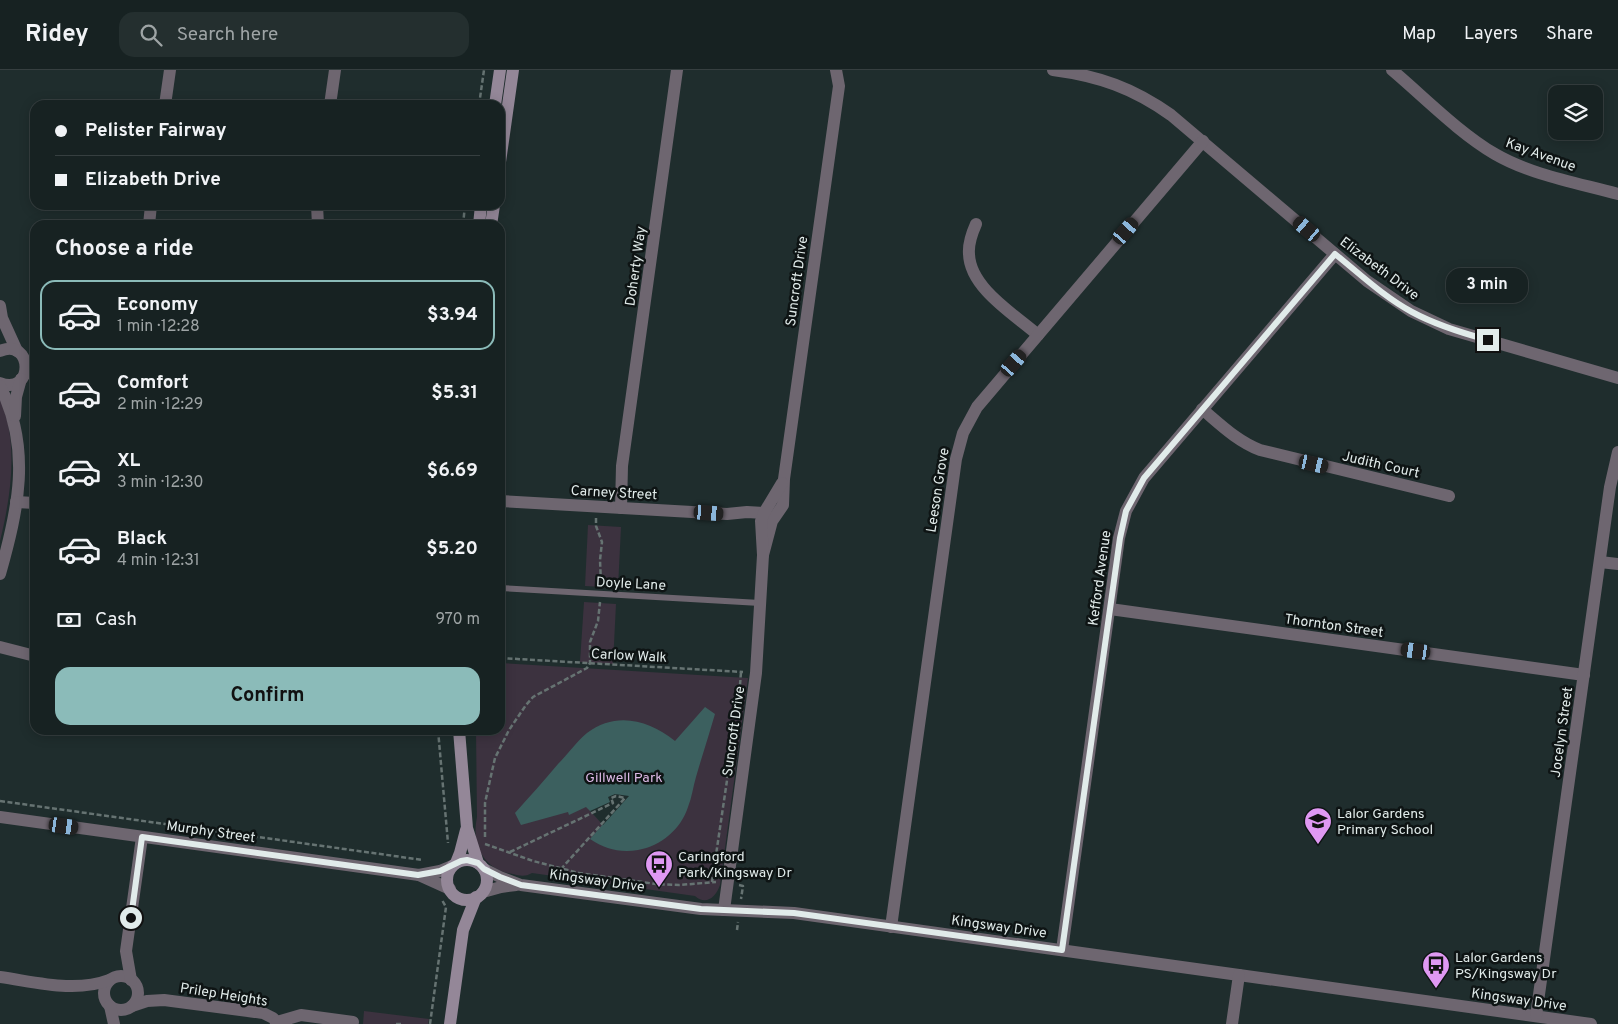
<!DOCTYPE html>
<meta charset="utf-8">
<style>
body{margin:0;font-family:Overpass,sans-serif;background:#242f2f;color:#f1f3f6;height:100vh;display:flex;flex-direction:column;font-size:19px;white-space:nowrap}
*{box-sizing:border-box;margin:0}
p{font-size:16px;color:#9ea4a5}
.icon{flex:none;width:28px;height:28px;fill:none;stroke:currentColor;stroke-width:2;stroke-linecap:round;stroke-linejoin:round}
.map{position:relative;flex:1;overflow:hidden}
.drawer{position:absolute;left:30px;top:150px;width:475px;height:515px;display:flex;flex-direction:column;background:#172222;border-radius:15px;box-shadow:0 2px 12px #0003,0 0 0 1px #363f40}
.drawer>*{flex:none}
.top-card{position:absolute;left:30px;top:30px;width:475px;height:110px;border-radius:15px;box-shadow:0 2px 12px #0003,0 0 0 1px #363f40;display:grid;align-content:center;height:110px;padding:0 25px;background:#172222}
.controls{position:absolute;left:1548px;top:15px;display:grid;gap:10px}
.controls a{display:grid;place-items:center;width:55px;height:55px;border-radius:10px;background:#172222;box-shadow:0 2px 12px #0003,0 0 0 1px #363f40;font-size:25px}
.end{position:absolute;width:22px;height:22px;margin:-11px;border:6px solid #e1ebea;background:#111;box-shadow:0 0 0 2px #111}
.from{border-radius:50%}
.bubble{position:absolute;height:35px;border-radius:15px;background:#172222;box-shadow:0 2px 12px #0003,0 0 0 1px #363f40;font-size:16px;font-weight:700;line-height:35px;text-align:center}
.car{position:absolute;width:15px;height:30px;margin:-15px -8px;border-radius:6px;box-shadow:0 0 4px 1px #0007;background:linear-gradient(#222 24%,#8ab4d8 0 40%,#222 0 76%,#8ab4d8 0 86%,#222 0)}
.top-card b{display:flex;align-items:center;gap:18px;height:48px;font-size:19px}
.top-card b+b{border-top:1px solid #363f40}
.top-card i{width:12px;height:12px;background:#f1f3f6}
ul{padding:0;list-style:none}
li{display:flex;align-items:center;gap:15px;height:70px;margin:0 10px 8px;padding:0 15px;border:2px solid transparent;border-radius:15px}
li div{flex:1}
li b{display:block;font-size:19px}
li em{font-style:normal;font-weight:700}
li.selected{border-color:#8bbbb9}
li>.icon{width:45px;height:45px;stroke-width:1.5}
h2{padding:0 25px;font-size:22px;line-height:60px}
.pay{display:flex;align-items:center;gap:12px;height:55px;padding:0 25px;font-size:19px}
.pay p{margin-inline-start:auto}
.primary-button{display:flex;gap:10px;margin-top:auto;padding:10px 25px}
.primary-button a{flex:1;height:58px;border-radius:15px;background:#8bbbb9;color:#111;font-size:20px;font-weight:700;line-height:58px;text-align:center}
header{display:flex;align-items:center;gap:30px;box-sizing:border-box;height:70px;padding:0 25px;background:#172222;border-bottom:1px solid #363f40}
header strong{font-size:24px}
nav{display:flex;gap:28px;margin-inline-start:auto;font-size:18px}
.search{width:350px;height:45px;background:#242f2f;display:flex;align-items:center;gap:12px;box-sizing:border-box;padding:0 18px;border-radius:15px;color:#9ea4a5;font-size:19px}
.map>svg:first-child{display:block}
</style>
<header>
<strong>Ridey</strong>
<div class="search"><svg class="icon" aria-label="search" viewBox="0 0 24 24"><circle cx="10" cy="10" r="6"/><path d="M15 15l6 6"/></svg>Search here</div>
<nav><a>Map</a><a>Layers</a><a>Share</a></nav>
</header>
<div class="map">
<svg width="1618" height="954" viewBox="0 0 1618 954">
<rect width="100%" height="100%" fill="#1f2d2d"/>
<g fill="#3c323f">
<path d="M0 328C3 337 6 345 8 354 16 392 9 434 0 471Z"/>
<path d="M588 455 621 457 618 518 585 516Z"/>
<path d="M584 532 616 534 613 594 580 592Z"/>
<path d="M500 593 748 608 720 815C716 827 706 836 695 826L532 803C525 807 520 806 513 804 483 800 471 774 477 747L476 660H500Z"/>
<path d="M364 941 429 949 428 954H363Z"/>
</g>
<path fill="#3c605f" d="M705 637 715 644C709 665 702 686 696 707 693 717 692 727 688 737 681 759 661 776 638 780 620 783 605 779 590 769L603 754 586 737 569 745 568 742 521 755 515 743C529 727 544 711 558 694 568 684 576 672 587 663 616 641 649 650 675 671Z"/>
<path fill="#1f2d2d" d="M615 724 629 726 603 755 590 741 610 732 608 727Z"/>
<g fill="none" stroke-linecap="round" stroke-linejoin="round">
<g stroke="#667372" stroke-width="2.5" stroke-dasharray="5 2.5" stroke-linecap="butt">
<path d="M479 35 484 0"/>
<path d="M463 155 465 135"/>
<path d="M596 448V456L602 472 600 490 601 514"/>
<path d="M500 588 743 602"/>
<path d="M740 615 741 602"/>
<path d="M438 660 448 773"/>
<path d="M0 731 423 790"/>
<path d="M485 767V733L490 710 495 688 509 660 526 635 533 627 587 598 590 593V572L598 551 600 532"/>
<path d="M485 774 533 791 579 803 656 814 679 815 716 812"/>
<path d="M510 782 613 733 611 728 616 726 625 728 561 799"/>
<path d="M712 812 730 690"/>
<path d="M739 815 743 816 741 829"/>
<path d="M737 860 738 852"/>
<path d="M396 954H403"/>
<path d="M430 954 446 837 442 830"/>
</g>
<path stroke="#6e6670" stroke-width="6" d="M500 518 760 533"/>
<g stroke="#6e6670" stroke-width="12">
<path d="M1053 0C1099 6 1133 18 1171 45L1367 211 1411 241 1449 259 1618 308"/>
<path d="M1392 0C1424 27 1459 63 1495 84 1531 105 1578 113 1618 124"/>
<path d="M165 35 170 0"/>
<path d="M330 35 335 0"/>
<path d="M317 135 318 155"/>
<path d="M976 154C972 163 968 173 969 184 970 218 1014 244 1038 265"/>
<path d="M149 155 151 135"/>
<path d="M0 236 2 248 17 281"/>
<path d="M0 281C33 267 35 326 0 313"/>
<path d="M0 316C32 379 18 440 0 504"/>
<path d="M1202 339C1221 355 1237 371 1260 380L1449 426"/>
<path d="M15 346 16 327 21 309"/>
<path d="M500 431 727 444 747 442 764 443 770 449"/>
<path d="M16 432 35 433"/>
<path d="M621 438 622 396 677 0"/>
<path d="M763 485 772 451 783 435 784 409 839 16 836 0"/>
<path d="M1600 492 1618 494"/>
<path d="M1110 539 1584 605"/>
<path d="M0 577 35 586"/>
<path d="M0 747 419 805 450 819"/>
<path d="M484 799 500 807 521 815 701 839 794 843 1591 954"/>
<path d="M419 805 440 801 452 796"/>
<path d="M483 822 501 817 516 815"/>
<path d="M724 840 756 603 763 485 761 451 764 443 782 413"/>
<path d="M891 857 956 389 963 363 977 337 1203 71"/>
<path d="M1062 880 1119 468 1126 441 1144 408 1335 184"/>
<circle cx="121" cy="923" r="17"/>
<path d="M0 907C36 912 75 923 109 910"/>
<path d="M131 910 126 881 142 767"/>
<path d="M110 936 114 954"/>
<path d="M132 936 147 931 164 930 263 943 273 948 278 954"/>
<path d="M1536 946 1610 417 1618 382"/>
<path d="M277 952 301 945 353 952"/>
<path d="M1232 954 1239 905"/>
</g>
<g stroke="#948798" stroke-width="12">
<path d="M495 35 500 0"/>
<path d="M500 92 513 0"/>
<path d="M479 155 481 135"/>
<path d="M491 155 494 135"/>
<path d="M459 660 467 758 478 793"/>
<circle cx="467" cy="810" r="20"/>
<path d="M456 793 460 783 466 760"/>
<path d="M450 954 463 860 476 827"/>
</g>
</g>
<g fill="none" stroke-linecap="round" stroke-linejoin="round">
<path stroke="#e1ebea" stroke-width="6" d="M131 848 142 767 418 805 440 801 461 791 467 790 478 793 484 799 500 807 521 815 701 839 794 843 1062 880 1120 468 1126 441 1144 408 1335 184C1360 204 1384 227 1412 242 1436 255 1462 263 1488 270"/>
</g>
<defs>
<g id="school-pin" transform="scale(1.4375)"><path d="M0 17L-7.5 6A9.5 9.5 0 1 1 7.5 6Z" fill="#df98f2" stroke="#0e1414"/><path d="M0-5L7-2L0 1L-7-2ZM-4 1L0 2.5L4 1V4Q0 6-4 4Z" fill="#111"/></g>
<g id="bus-pin" transform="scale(1.4375)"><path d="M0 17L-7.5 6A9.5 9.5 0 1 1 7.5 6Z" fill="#df98f2" stroke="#0e1414"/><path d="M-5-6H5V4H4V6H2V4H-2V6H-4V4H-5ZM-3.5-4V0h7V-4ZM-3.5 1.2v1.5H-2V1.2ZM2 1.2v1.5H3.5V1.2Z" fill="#111"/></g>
</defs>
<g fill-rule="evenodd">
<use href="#school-pin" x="1318" y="751"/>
<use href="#bus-pin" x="659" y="794"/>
<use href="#bus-pin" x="1436" y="895"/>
</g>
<g text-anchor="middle" stroke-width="5" stroke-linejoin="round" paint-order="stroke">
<g font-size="14" fill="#e1ebea" stroke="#0e1414">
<text transform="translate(1541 84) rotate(20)" y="5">Kay Avenue</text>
<text transform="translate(635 196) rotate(-82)" y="5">Doherty Way</text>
<text transform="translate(1380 198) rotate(37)" y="5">Elizabeth Drive</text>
<text transform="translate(796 211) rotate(-82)" y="5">Suncroft Drive</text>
<text transform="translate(1381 394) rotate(13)" y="5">Judith Court</text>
<text transform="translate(937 420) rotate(-81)" y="5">Leeson Grove</text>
<text transform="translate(614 422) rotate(3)" y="5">Carney Street</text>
<text transform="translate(1099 508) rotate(-82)" y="5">Kefford Avenue</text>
<text transform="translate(631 513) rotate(3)" y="5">Doyle Lane</text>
<text transform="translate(1334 555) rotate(8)" y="5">Thornton Street</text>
<text transform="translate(629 585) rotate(3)" y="5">Carlow Walk</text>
<text transform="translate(733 661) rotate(-82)" y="5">Suncroft Drive</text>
<text transform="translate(1561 662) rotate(-82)" y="5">Jocelyn Street</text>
<text transform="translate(211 761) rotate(8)" y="5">Murphy Street</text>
<text transform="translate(597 810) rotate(8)" y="5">Kingsway Drive</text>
<text transform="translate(999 856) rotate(8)" y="5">Kingsway Drive</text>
<text transform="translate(224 924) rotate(9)" y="5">Prilep Heights</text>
<text transform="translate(1519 929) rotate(8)" y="5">Kingsway Drive</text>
</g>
<g font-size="14" fill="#dcb9e5" stroke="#0e1414">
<text x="624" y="712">Gillwell Park</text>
</g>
<g font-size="14" fill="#e1ebea" stroke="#0e1414" text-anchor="start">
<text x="1337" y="748">Lalor Gardens<tspan x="1337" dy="16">Primary School</tspan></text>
<text x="678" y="791">Caringford<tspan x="678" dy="16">Park/Kingsway Dr</tspan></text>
<text x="1455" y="892">Lalor Gardens<tspan x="1455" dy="16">PS/Kingsway Dr</tspan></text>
</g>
</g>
</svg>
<div class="controls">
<a><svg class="icon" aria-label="layers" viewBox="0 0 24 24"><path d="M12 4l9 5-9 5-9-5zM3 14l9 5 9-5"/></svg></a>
</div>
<i class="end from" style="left:131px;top:848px"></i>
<i class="end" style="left:1488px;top:270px"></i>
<div class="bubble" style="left:1446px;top:198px;width:82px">3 min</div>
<i class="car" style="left:1307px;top:159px;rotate:310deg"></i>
<i class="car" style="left:1126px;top:161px;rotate:41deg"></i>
<i class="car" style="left:1014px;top:293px;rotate:41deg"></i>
<i class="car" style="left:1314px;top:394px;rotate:103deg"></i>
<i class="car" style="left:709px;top:443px;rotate:94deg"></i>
<i class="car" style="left:1416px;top:581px;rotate:278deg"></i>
<i class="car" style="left:64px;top:756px;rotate:98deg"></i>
<div class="top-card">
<b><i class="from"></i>Pelister Fairway</b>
<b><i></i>Elizabeth Drive</b>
</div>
<section class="drawer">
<h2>Choose a ride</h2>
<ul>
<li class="selected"><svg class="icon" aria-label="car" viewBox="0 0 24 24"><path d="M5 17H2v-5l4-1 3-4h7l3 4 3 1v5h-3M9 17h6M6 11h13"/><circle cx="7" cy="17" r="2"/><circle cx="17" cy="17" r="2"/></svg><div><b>Economy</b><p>1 min · 12:28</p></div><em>$3.94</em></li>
<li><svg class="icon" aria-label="car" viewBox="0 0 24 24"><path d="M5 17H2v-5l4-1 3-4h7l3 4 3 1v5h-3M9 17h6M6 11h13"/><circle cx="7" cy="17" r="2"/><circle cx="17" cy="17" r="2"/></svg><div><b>Comfort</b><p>2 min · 12:29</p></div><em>$5.31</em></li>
<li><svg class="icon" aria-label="car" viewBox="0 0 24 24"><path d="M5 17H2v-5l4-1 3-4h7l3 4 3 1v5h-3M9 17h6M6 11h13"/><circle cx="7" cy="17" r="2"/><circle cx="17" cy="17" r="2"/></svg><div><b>XL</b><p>3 min · 12:30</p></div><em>$6.69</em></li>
<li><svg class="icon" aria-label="car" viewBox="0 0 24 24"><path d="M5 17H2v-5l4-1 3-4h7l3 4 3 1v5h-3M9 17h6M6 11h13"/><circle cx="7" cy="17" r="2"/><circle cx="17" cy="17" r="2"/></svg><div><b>Black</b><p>4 min · 12:31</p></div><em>$5.20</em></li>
</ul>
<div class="pay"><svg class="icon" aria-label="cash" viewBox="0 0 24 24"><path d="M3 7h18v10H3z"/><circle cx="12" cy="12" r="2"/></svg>Cash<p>970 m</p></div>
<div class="primary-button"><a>Confirm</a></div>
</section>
</div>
